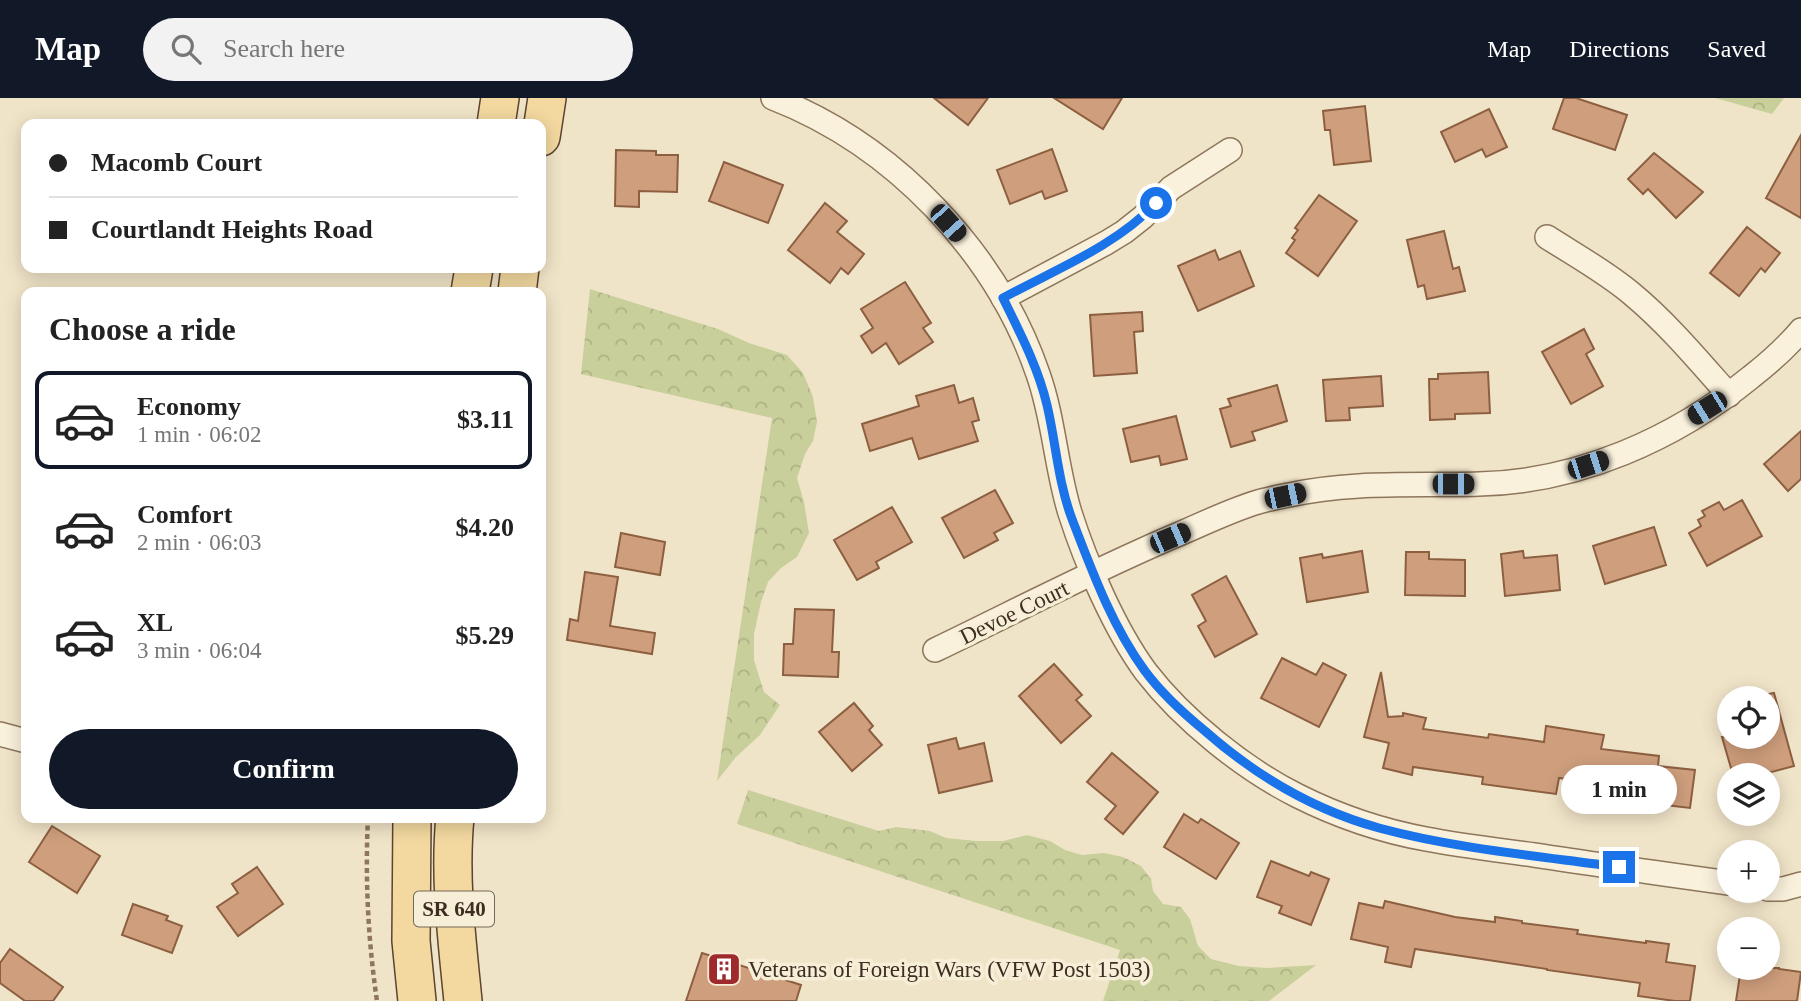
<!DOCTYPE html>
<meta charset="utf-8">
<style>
body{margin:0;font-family:Georgia,serif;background:#f2f2f2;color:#222;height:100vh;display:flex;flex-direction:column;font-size:26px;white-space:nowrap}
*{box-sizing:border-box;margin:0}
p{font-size:23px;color:#767676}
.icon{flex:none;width:38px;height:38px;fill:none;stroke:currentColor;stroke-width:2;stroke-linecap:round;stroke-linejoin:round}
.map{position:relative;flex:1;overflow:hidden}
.side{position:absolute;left:21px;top:189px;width:525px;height:536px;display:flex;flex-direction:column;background:#fff;border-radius:14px;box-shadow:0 4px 18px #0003}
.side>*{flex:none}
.hud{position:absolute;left:21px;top:21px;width:525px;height:154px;border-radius:14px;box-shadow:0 4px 18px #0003;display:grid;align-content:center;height:154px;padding:0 28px;background:#fff}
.fabs{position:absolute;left:1717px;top:588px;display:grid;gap:14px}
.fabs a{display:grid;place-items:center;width:63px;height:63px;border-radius:50%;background:#fff;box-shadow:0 4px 18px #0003;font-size:35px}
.end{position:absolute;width:32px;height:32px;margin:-16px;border:9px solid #1a73e8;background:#fff;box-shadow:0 0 0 4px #fff}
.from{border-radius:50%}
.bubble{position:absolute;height:49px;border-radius:24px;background:#fff;box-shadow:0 4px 18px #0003;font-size:23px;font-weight:700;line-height:49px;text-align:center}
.car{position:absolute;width:21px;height:42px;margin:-21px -10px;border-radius:9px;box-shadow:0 0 5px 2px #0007;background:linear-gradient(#222 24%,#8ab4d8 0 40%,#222 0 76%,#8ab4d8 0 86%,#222 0)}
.hud b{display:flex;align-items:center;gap:24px;height:66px;font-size:26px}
.hud b+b{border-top:2px solid #e0e0e0}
.hud i{width:18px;height:18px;background:#222}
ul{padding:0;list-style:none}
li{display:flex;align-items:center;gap:21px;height:98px;margin:0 14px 10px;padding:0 14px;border:4px solid transparent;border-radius:14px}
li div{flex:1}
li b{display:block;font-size:26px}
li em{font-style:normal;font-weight:700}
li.selected{border-color:#111827}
li>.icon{width:63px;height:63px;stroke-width:1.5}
h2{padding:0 28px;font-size:32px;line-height:84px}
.primary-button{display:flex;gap:14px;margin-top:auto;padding:14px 28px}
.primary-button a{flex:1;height:80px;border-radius:42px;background:#111827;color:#fff;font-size:28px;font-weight:700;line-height:80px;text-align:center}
header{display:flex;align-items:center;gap:42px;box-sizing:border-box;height:98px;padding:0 35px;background:#111827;color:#fff}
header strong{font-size:33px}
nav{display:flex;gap:38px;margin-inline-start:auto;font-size:24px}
.search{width:490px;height:63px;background:#f2f2f2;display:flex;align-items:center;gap:18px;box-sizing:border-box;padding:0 24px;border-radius:38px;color:#767676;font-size:26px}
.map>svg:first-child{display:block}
</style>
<header>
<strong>Map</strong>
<div class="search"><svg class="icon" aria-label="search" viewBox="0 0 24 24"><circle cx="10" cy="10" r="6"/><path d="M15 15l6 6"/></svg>Search here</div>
<nav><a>Map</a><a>Directions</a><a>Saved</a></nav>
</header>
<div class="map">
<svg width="1801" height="903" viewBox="0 0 1801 903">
<defs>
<pattern id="forest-crowns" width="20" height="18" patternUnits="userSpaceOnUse" patternTransform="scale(1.75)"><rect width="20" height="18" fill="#c9cf9b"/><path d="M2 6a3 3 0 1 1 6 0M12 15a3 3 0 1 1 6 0" fill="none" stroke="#aeb285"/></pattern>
</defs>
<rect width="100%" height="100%" fill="#f0e4c8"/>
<g fill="url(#forest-crowns)">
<path d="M1715 0H1784L1772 16Z"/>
<path d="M590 191 718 231 749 245 787 257 803 275 813 299 817 324 813 343 805 356 797 380 804 404 809 435 797 459 781 470 768 484 761 504 754 536V562L764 594 780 607 760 637 736 659 717 683 772 320 581 276Z"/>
<path d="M748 692 879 733 896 729 930 733 946 740 976 743H1003L1027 737 1050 743 1065 752 1082 757 1104 755 1123 759 1141 768 1151 781 1153 793 1163 806 1181 809 1190 821 1198 848 1211 861 1239 868 1267 870 1316 867 1269 903H1103L1120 852 737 726Z"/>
</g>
<g fill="#cf9f7d" stroke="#8d5f41" stroke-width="2">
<path d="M934 0H988L968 27Z"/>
<path d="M1054 0H1122L1103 31Z"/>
<path d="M1564 0H1576L1627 17 1615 52 1553 31Z"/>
<path d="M1365 8 1371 63 1334 67 1330 32H1325L1323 13Z"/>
<path d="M1489 11 1507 49 1486 59 1482 51 1455 64 1441 34Z"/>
<path d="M1801 37V120L1766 100Z"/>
<path d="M1052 51 1067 93 1045 101 1042 93 1010 106 997 72Z"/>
<path d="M616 52 656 53V57H678L677 94 639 93V109L615 108Z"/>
<path d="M1654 55 1703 94 1676 120 1648 91 1643 96 1628 81Z"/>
<path d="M724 64 783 87 768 125 709 103Z"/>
<path d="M1319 97 1357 123 1318 178 1286 155 1295 142 1292 140 1298 132 1295 130Z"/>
<path d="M825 105 847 123 837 134 864 156 848 176 841 170 830 185 788 152Z"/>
<path d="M1747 129 1780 155 1765 174 1761 170 1739 198 1710 175Z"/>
<path d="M1444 133 1453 171 1459 169 1465 193 1427 201 1424 187 1418 189 1407 142Z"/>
<path d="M1215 152 1219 162 1240 153 1254 188 1198 213 1178 168Z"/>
<path d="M905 184 931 225 923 230 933 244 899 266 886 245 872 255 861 238 873 230 861 211Z"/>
<path d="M1142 214 1143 233 1134 234 1137 275 1094 278 1090 217Z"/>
<path d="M1584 231 1594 251 1586 256 1603 288 1571 306 1542 254Z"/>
<path d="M1488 274 1490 315 1455 316V321L1430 322 1429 281H1438V276Z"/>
<path d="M1381 278 1383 308 1349 310 1350 322 1326 323 1323 282Z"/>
<path d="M954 287 959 305 973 300 979 322 972 324 978 343 919 361 912 340 870 353 862 326 919 308 916 298Z"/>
<path d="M1277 287 1287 323 1252 334 1255 342 1231 349 1220 311 1231 308 1228 301Z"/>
<path d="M1176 318 1187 361 1161 367 1159 358 1131 364 1123 331Z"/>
<path d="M1801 333V381L1788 393 1764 366Z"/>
<path d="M995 392 1013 425 994 435 998 442 964 460 942 420Z"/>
<path d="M1742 402 1762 438 1707 468 1689 435 1701 428 1698 422 1705 418 1702 413 1719 404 1724 412Z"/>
<path d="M892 409 912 444 876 464 879 470 857 482 834 442Z"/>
<path d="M1654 429 1666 467 1605 486 1593 448Z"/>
<path d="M621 435 665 444 660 477 615 469Z"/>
<path d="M1362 453 1368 494 1307 504 1300 460 1322 456 1323 460Z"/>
<path d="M1523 453 1524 460 1557 457 1560 492 1505 498 1501 456Z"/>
<path d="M1406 454H1429V461L1465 462V498L1405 497Z"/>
<path d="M585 474 618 479 610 528 655 535 652 556 567 542 570 521 578 523Z"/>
<path d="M1226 478 1257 536 1215 559 1198 528 1206 523 1192 497Z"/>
<path d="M795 511 834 512 832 554H839L838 579 783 577 784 546H793Z"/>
<path d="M1282 560 1316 577 1323 565 1346 577 1319 629 1261 600Z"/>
<path d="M1054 566 1082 597 1076 602 1091 618 1061 645 1019 598Z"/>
<path d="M1381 574 1388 619 1403 618V615L1426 620 1423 631 1488 640 1489 636 1544 644 1546 628 1604 637 1601 651 1659 658 1658 668 1695 672 1690 710 1632 703 1633 691 1559 680 1556 696 1482 686 1483 679 1413 669 1412 677 1383 670 1389 645 1364 639Z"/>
<path d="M1774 595 1794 668 1760 677H1733L1722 639H1768V596Z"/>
<path d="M854 605 873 628 869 632 882 647 852 673 819 634Z"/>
<path d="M956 640 959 651 984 645 992 683 939 695 928 647Z"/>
<path d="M1112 655 1158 694 1123 736 1105 721 1116 708 1087 684Z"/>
<path d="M1184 716 1198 725 1201 721 1239 745 1216 781 1164 749Z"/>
<path d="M52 728 100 758 77 795 29 764Z"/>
<path d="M1271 763 1309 778 1311 774 1329 781 1311 827 1279 815 1282 808 1257 799Z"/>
<path d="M257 769 283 806 238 838 217 809 238 795 232 786Z"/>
<path d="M1385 803 1455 819 1495 824V819L1522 823V825L1578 832 1577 836 1646 845V843L1669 846 1666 864 1695 868 1690 903H1675L1638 898 1640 885 1547 872V871L1415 851 1411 869 1385 864 1388 849 1351 841 1359 805 1383 810Z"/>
<path d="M133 806 168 818 166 822 182 828 172 855 122 837Z"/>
<path d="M10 851 63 889 53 903H25L0 885V865Z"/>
<path d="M702 855 801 887 796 903H686Z"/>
<path d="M1741 870H1779V871L1801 874 1797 903H1736Z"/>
</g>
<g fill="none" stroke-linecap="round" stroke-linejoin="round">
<g stroke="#8d765c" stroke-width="26">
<g id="minor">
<path d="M773 0C894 47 996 154 1038 276 1054 321 1056 370 1070 415 1086 465 1115 532 1146 574 1183 622 1244 671 1298 698 1338 718 1382 733 1426 741 1462 748 1498 752 1534 757 1599 767 1664 776 1729 785"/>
<path d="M1547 139C1575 157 1606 174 1632 196 1668 226 1698 262 1729 297"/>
<path d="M1003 200 1106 145 1124 134 1143 119 1171 90 1230 52"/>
<path d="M935 552C1016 513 1096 471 1179 436 1205 425 1231 412 1258 404 1268 401 1279 399 1289 397 1354 383 1414 388 1479 386 1578 384 1675 341 1751 279 1769 265 1786 250 1801 232"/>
<path d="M0 636 26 643"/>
<path d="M1768 791H1783L1801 786"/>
</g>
</g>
<g stroke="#5b4430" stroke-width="40">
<g id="primary">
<path d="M496 26 500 0"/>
<path d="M541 39 547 0"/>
<path d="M470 194 474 170"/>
<path d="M517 194 520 170"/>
<path d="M412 719 411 843 417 903"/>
<path d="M455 719C449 780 457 842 463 903"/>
</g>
</g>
<path stroke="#8d765c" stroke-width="4.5" stroke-dasharray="5 3.5" stroke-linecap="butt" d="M368 719C365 781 368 842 377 903"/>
<use href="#minor" stroke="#faf1dc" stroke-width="23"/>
<use href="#primary" stroke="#f3d9a0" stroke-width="37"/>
</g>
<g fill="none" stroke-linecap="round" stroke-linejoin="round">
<path stroke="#1a73e8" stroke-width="9" d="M1156 105C1116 148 1054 172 1003 200 1020 235 1038 269 1047 307 1056 345 1058 384 1072 421 1092 473 1112 528 1145 573 1162 596 1183 615 1205 633 1255 677 1314 712 1379 730 1457 751 1539 758 1619 769"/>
</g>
<defs>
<g id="building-square" transform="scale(1.75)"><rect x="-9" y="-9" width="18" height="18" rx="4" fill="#9e2a2b" stroke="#f7eed8"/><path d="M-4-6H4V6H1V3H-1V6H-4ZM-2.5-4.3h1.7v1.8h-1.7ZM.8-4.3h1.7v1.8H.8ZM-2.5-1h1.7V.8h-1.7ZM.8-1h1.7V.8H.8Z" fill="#fff"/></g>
</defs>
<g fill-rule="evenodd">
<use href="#building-square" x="724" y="871"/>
</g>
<g text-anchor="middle" stroke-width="7" stroke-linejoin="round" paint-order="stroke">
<rect fill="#f7eed8" stroke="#756857" stroke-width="2" x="414" y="793.5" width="80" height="35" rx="5"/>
<g font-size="21" font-weight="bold" fill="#3d2e20">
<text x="454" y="818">SR 640</text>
</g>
<g font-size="23" fill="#3d2e20" stroke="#f7eed8">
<text transform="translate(1014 514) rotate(-26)" y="8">Devoe Court</text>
</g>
<g font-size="23" fill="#3d2e20" stroke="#f7eed8" text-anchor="start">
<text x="748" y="879">Veterans of Foreign Wars (VFW Post 1503)</text>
</g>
</g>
</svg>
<div class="fabs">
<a><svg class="icon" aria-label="locate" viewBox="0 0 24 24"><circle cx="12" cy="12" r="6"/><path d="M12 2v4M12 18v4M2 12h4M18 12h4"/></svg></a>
<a><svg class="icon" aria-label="layers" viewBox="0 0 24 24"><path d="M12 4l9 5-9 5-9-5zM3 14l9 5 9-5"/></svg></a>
<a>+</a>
<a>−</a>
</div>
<i class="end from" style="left:1156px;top:105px"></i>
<i class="end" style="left:1619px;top:769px"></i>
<div class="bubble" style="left:1561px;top:667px;width:116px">1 min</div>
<i class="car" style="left:948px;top:125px;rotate:138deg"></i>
<i class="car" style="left:1707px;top:310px;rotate:238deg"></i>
<i class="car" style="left:1588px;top:367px;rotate:72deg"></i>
<i class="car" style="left:1453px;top:386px;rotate:90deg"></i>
<i class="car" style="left:1285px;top:398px;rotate:78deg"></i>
<i class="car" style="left:1170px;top:440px;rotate:67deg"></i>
<div class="hud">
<b><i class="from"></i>Macomb Court</b>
<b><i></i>Courtlandt Heights Road</b>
</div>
<section class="side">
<h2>Choose a ride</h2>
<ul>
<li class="selected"><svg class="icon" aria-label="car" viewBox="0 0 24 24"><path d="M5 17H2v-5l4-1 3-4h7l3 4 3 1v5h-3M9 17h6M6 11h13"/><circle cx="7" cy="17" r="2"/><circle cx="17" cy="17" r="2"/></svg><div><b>Economy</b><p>1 min · 06:02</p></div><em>$3.11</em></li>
<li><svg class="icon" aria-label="car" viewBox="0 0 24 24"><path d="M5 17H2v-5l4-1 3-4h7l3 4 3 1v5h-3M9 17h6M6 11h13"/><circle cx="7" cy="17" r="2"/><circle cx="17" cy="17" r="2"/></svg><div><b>Comfort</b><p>2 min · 06:03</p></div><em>$4.20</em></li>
<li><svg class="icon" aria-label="car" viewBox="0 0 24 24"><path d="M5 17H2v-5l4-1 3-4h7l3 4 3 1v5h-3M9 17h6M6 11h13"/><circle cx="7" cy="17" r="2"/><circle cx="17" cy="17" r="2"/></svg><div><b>XL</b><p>3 min · 06:04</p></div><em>$5.29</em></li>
</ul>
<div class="primary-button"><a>Confirm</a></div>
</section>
</div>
